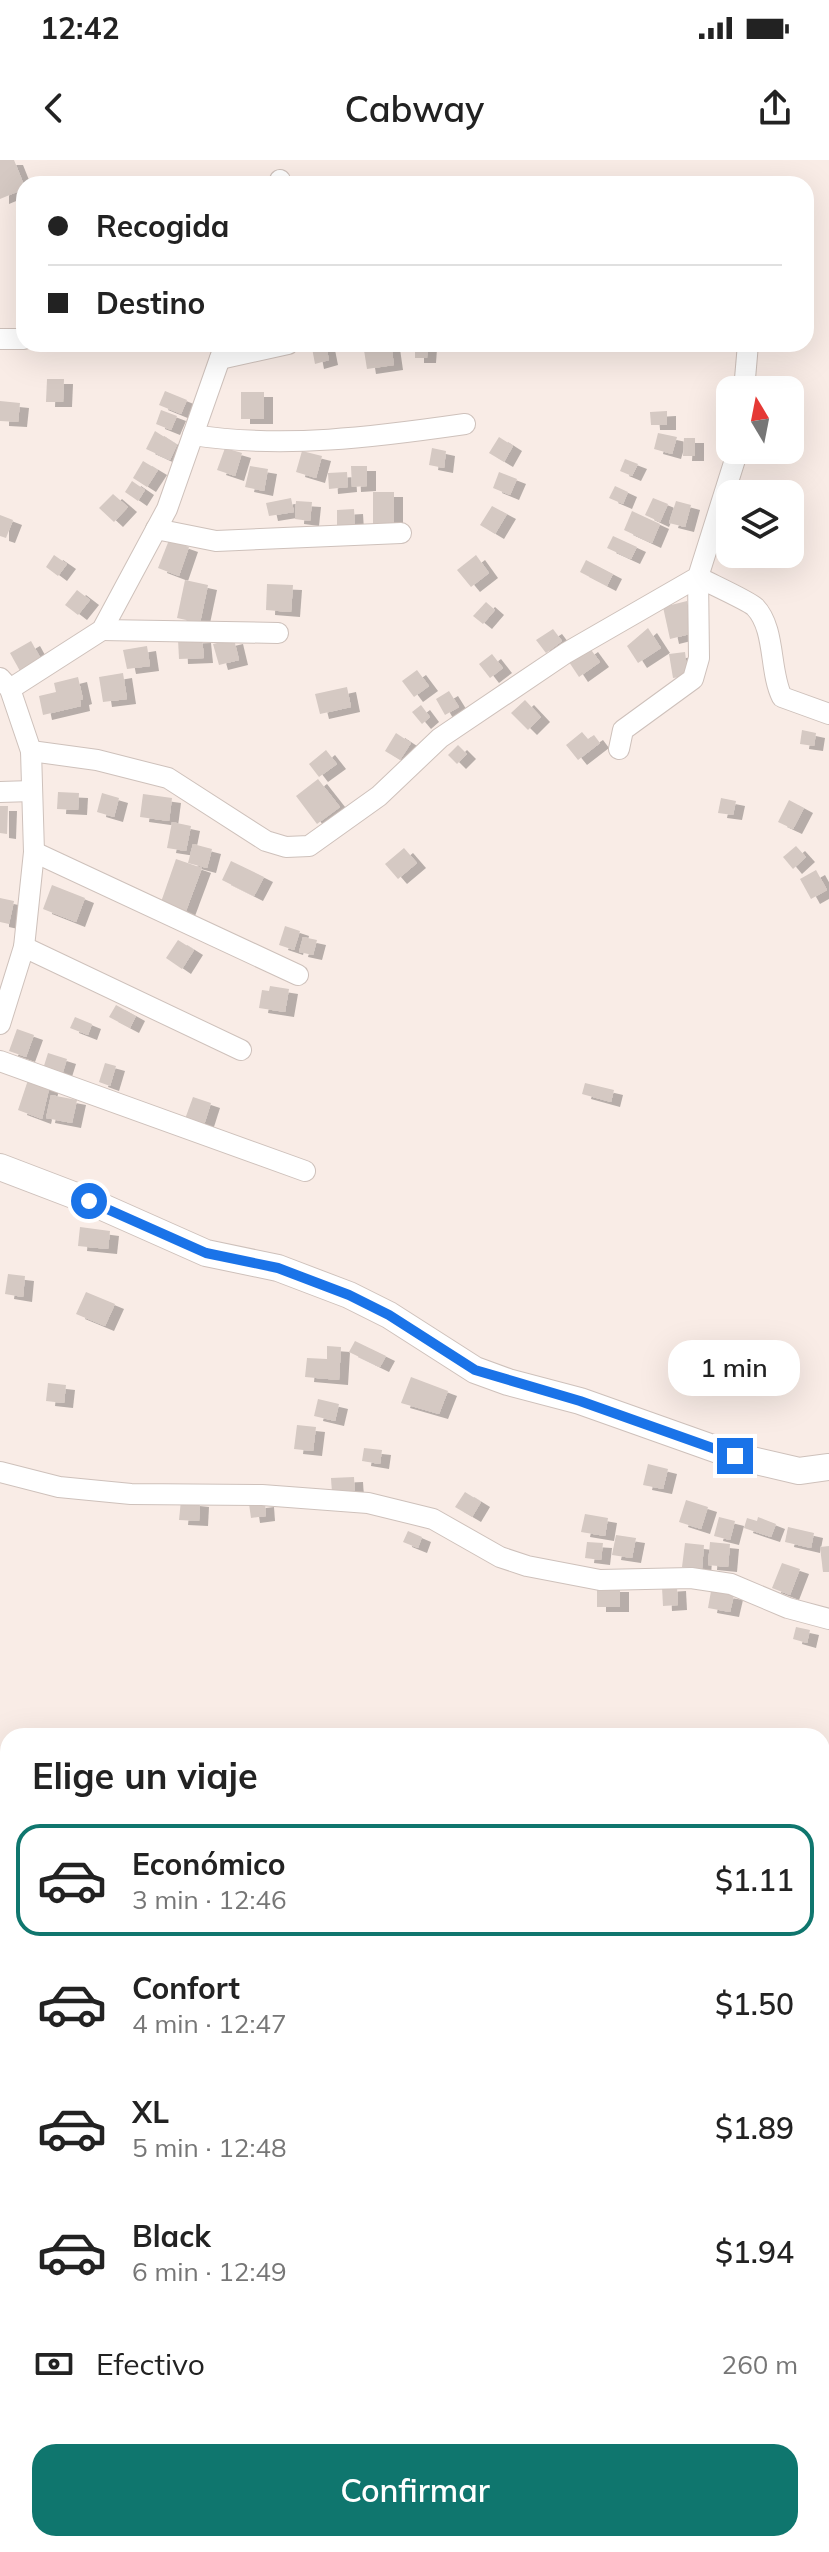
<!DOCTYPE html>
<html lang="es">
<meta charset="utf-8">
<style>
body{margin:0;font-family:Mulish,sans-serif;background:#f2f2f2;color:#222;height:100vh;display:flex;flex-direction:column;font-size:30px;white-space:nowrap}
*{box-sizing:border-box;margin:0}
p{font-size:26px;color:#767676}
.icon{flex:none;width:44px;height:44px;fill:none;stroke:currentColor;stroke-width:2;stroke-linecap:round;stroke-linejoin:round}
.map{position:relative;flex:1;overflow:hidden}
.details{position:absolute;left:0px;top:1568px;width:830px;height:824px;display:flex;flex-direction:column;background:#fff;border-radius:24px 24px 0 0;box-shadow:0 8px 32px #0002}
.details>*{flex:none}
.top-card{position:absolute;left:16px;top:16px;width:798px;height:176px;border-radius:24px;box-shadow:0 8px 32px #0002;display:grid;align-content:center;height:176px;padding:0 32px;background:#fff}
.needle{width:52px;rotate:350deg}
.tools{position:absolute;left:716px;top:216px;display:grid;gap:16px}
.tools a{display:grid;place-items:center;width:88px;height:88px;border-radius:16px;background:#fff;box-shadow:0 8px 32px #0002;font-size:40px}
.end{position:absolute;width:36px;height:36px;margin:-18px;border:10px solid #1a73e8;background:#fff;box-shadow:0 0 0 4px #fff}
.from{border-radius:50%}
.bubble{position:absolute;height:56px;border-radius:24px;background:#fff;box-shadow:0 8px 32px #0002;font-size:26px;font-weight:600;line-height:56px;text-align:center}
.top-card b{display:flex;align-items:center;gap:28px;height:76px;font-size:30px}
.top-card b+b{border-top:2px solid #e0e0e0}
.top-card i{width:20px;height:20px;background:#222}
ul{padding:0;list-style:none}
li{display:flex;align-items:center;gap:24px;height:112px;margin:0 16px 12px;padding:0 16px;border:4px solid transparent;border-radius:24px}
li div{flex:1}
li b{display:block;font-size:30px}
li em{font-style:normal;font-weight:600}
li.on{border-color:#0f766e}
li>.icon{width:72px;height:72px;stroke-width:1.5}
h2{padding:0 32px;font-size:36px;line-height:96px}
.pay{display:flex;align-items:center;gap:20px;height:88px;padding:0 32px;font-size:30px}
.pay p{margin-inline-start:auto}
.button{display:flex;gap:16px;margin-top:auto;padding:16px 32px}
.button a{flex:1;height:92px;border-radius:24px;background:#0f766e;color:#fff;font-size:32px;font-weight:600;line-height:92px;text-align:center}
.status{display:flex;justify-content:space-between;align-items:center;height:56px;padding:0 40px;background:#fff;direction:ltr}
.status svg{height:22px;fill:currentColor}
header{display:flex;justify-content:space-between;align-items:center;height:104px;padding:0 32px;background:#fff;font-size:36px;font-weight:600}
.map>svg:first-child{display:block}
</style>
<div class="status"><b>12:42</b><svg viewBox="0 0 49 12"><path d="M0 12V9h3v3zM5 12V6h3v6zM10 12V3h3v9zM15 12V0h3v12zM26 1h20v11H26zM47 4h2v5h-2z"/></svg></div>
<header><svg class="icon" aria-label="back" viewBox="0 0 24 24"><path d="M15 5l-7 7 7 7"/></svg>Cabway<svg class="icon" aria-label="share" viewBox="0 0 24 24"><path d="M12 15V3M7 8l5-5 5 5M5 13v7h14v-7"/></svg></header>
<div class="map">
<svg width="829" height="2392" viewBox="0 0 829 2392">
<defs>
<filter id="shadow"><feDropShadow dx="9" dy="5" stdDeviation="0" flood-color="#0004"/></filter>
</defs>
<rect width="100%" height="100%" fill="#f9ece6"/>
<g fill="#d5c9c3" filter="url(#shadow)">
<path d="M0 0H14L24 25V29L0 39Z"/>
<path d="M363 184H391L394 205 367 209Z"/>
<path d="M415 184H428L427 198H415Z"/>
<path d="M326 185 329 200 315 204 312 188Z"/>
<path d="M47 219H64L63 242H46Z"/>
<path d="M165 231 187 240 181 254 159 245Z"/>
<rect x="241" y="232" width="23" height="27"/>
<path d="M0 241 20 243 18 262 0 261Z"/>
<path d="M161 250 177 256 171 270 156 264Z"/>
<path d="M667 251V265H651L650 252Z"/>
<path d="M155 271 177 285 170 300 146 289Z"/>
<path d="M658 273 677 277 672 294 654 289Z"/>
<path d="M499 277 513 286 504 302 489 293Z"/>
<path d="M684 278H695V296H683Z"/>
<path d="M225 288 242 293 235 316 217 310Z"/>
<path d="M432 288 446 291 444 308 429 305Z"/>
<path d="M302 291 322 296 316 318 296 312Z"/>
<path d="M625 299 638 304 632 316 620 311Z"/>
<path d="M143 301 158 310 147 327 133 318Z"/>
<path d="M250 306 268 309 264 331 245 327Z"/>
<path d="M351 306H367V326L352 327Z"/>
<path d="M347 312 348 327 329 329 328 313Z"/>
<path d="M499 312 517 319 510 335 493 328Z"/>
<path d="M132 321 145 330 138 341 125 332Z"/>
<path d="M615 326 628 332 623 344 609 338Z"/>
<path d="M373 332H394V369L373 368Z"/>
<path d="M113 334 128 347 114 362 99 348Z"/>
<path d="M291 338 294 352 269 356 266 343Z"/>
<path d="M653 338 668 344 660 362 645 355Z"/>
<path d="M296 341 312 342 310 361 295 359Z"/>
<path d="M676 341 691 345 685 367 669 363Z"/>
<path d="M492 346 507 354 495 374 480 365Z"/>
<path d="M354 349 355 365H337V350Z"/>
<path d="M632 351 660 364 652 383 624 370Z"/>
<path d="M0 355 13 360 6 378 0 376Z"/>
<path d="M613 376 637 387 631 399 607 388Z"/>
<path d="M169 380 189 387 179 416 158 408Z"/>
<path d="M54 395 67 404 58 416 46 407Z"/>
<path d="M476 395 489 413 471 427 457 410Z"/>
<path d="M586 400 613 414 607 426 580 412Z"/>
<path d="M185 420 208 425 200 463 177 458Z"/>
<path d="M267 424 293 425 291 452 266 450Z"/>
<path d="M77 430 90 440 78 455 65 445Z"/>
<path d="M687 441 694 473 670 479 663 447Z"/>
<path d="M486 442 495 450 483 464 473 456Z"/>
<path d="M648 468 661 488 638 503 627 486Z"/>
<path d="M553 469 562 481 546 493 536 480Z"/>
<path d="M202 478 204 498 179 499 178 479Z"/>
<path d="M234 479 239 500 219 505 213 484Z"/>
<path d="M31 481 41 499 20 511 10 493Z"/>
<path d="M147 486 150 506 127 509 123 490Z"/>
<path d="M589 487 600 502 579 517 569 502Z"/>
<path d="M685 492 688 516 673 518 669 494Z"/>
<path d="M492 494 503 508 490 518 479 504Z"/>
<path d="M417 510 429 526 414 537 402 521Z"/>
<path d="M123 513 127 539 103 542 99 517Z"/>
<path d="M78 517 83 539 80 540 81 546 43 555 39 536 56 532 54 523Z"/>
<path d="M347 527 351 547 320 554 315 534Z"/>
<path d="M449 531 459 547 445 555 436 539Z"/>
<path d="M525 540 541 557 528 570 511 553Z"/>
<path d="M421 545 430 557 422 564 412 552Z"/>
<path d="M802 570 816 573 814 586 800 584Z"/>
<path d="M582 572 588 579 594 575 600 583 578 600 566 585Z"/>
<path d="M396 573 411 583 400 600 385 591Z"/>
<path d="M458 585 467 594 457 604 448 595Z"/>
<path d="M326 590 337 604 319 617 309 604Z"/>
<path d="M318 619 340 647 317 664 296 636Z"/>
<path d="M58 632 79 633 78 650 57 649Z"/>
<path d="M102 633 119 638 114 657 97 652Z"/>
<path d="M143 634 172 638 169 661 140 657Z"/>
<path d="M721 638 736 641 733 655 718 653Z"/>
<path d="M789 640 804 648 793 669 778 662Z"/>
<path d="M0 646H8L7 674 0 673Z"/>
<path d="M172 662 191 666 186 691 167 688Z"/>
<path d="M193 684 212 689 207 708 188 703Z"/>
<path d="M796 686 806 697 793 709 783 697Z"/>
<path d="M404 688 417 703 398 719 385 704Z"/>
<path d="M176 699 202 708 186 751 161 742Z"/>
<path d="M231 701 264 717 254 736 222 720Z"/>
<path d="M816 710 827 730 811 739 800 719Z"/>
<path d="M52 725 85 738 76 762 43 749Z"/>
<path d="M0 738 14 741 9 764 0 762Z"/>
<path d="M285 766 300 771 294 790 279 785Z"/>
<path d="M303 777 317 780 313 795 299 792Z"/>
<path d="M178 780 194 790 182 809 166 798Z"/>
<path d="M270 826 289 829 285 852 259 848 262 830 269 831Z"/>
<path d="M116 845 136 856 130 868 109 857Z"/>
<path d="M75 857 92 864 88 875 70 868Z"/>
<path d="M17 869 34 875 26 897 9 891Z"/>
<path d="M48 893 67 899 62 915 43 909Z"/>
<path d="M105 903 116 906 110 926 99 922Z"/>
<path d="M29 917 50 925 42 959 18 950Z"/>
<path d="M585 923 614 930 611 942 582 934Z"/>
<path d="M51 935 77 940 72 963 46 958Z"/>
<path d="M193 937 211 943 204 965 185 959Z"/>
<path d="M80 1067 110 1071 108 1089 78 1086Z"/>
<path d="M8 1114 25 1116 23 1137 5 1134Z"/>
<path d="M86 1132 115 1144 105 1166 76 1154Z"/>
<path d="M355 1181 386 1196 380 1207 349 1192Z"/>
<path d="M327 1186 341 1187 339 1220 305 1217 307 1198 327 1199Z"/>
<path d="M411 1217 448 1231 439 1254 401 1243Z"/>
<path d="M48 1223 66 1225 64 1243 46 1241Z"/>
<path d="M318 1239 339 1244 335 1261 314 1256Z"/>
<path d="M297 1265 316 1267 313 1291 294 1289Z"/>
<path d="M364 1288 382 1290 380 1304 362 1301Z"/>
<path d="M648 1304 668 1309 663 1329 643 1325Z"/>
<path d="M354 1317 355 1332 332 1333 331 1318Z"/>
<path d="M465 1332 481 1342 472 1357 455 1347Z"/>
<path d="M181 1340 200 1342 199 1361 179 1360Z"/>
<path d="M686 1340 708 1347 701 1369 679 1362Z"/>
<path d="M265 1342 266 1356 251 1358 249 1344Z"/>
<path d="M585 1354 608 1358 605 1376 581 1372Z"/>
<path d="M719 1357 735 1361 730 1380 714 1376Z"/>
<path d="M758 1357 776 1364 771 1377 744 1368 747 1358 757 1361Z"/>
<path d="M788 1367 814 1373 811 1388 785 1382Z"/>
<path d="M408 1371 422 1377 418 1388 403 1382Z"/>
<path d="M616 1375 636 1378 632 1398 612 1395Z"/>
<path d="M587 1382 603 1383 601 1400 585 1398Z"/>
<path d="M710 1382 730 1384 728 1407 708 1405Z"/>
<path d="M685 1383 704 1385 702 1409 682 1407Z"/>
<path d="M829 1386V1412H823L820 1387Z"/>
<path d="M782 1403 800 1409 790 1435 772 1428Z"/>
<path d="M677 1426 678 1445 663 1446 662 1427Z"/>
<rect x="597" y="1427" width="23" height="20"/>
<path d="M711 1431 734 1435 730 1452 708 1448Z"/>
<path d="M796 1467 810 1470 807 1483 793 1479Z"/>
</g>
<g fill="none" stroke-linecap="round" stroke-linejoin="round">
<g stroke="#cec1bb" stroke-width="22">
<g id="minor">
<path d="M279 24 280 20"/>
<path d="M0 179H24"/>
<path d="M220 199 288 184"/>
<path d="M744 230 748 184"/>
<path d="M193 275C283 289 375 277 465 264"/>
<path d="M156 369 216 381 401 373"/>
<path d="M102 470 278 473"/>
<path d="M0 518 10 529 31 591 34 692 24 787 0 864"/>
<path d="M10 529 102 470 167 349 225 184"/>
<path d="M619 589 623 570 693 519 699 498 698 417C709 423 749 441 755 447 776 469 769 511 782 537L829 554"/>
<path d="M31 591 97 600 168 618 266 681 286 687 309 686 379 636 440 578 566 493 698 417 738 290"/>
<path d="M0 632 32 631"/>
<path d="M34 692 298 815"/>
<path d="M24 787 241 890"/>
<path d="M0 901 305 1011"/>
<path d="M0 1312 59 1327 131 1334 262 1335 368 1343 433 1359 500 1397 527 1406 600 1420 691 1418 731 1424 788 1448 829 1459"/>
<path d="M0 2050 8 2042"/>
<path d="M0 2067 8 2071"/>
</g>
</g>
<g stroke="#cec1bb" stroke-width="28">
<path id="tertiary" d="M0 1007 89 1041 206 1093 278 1108 349 1135 389 1155 475 1210 508 1222 580 1241 735 1296 799 1311 829 1307"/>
</g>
<use href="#minor" stroke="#fff" stroke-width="20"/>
<use href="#tertiary" stroke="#fff" stroke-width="26"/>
</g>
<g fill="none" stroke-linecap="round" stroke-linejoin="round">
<path stroke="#1a73e8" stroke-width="10" d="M89 1041 206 1093 278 1108 349 1135 389 1155 475 1210 580 1241 735 1296"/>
</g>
</svg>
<div class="tools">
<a><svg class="needle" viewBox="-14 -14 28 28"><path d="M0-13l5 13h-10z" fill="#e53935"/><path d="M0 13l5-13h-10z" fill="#767676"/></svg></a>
<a><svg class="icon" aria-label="layers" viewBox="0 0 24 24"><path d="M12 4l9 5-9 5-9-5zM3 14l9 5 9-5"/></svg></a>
</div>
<i class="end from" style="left:89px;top:1041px"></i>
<i class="end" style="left:735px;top:1296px"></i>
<div class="bubble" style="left:668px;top:1180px;width:132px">1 min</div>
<div class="top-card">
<b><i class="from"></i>Recogida</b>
<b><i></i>Destino</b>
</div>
<section class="details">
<h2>Elige un viaje</h2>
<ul>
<li class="on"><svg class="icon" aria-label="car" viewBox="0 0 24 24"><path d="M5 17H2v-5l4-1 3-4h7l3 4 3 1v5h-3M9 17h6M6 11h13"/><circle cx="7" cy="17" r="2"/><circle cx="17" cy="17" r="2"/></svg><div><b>Económico</b><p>3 min · 12:46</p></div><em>$1.11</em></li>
<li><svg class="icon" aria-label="car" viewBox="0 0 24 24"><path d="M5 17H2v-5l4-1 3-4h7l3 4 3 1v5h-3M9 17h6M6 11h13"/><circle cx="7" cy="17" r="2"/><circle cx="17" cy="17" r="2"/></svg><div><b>Confort</b><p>4 min · 12:47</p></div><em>$1.50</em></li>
<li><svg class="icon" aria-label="car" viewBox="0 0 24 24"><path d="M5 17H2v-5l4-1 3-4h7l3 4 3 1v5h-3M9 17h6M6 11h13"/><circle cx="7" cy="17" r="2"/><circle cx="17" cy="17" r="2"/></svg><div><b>XL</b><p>5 min · 12:48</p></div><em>$1.89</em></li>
<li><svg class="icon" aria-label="car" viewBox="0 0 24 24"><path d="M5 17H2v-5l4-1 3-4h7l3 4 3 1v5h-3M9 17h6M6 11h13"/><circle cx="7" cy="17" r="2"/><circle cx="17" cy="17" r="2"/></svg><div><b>Black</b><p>6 min · 12:49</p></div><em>$1.94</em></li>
</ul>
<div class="pay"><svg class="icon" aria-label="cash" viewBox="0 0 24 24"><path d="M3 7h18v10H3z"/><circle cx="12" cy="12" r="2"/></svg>Efectivo<p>260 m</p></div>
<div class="button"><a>Confirmar</a></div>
</section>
</div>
